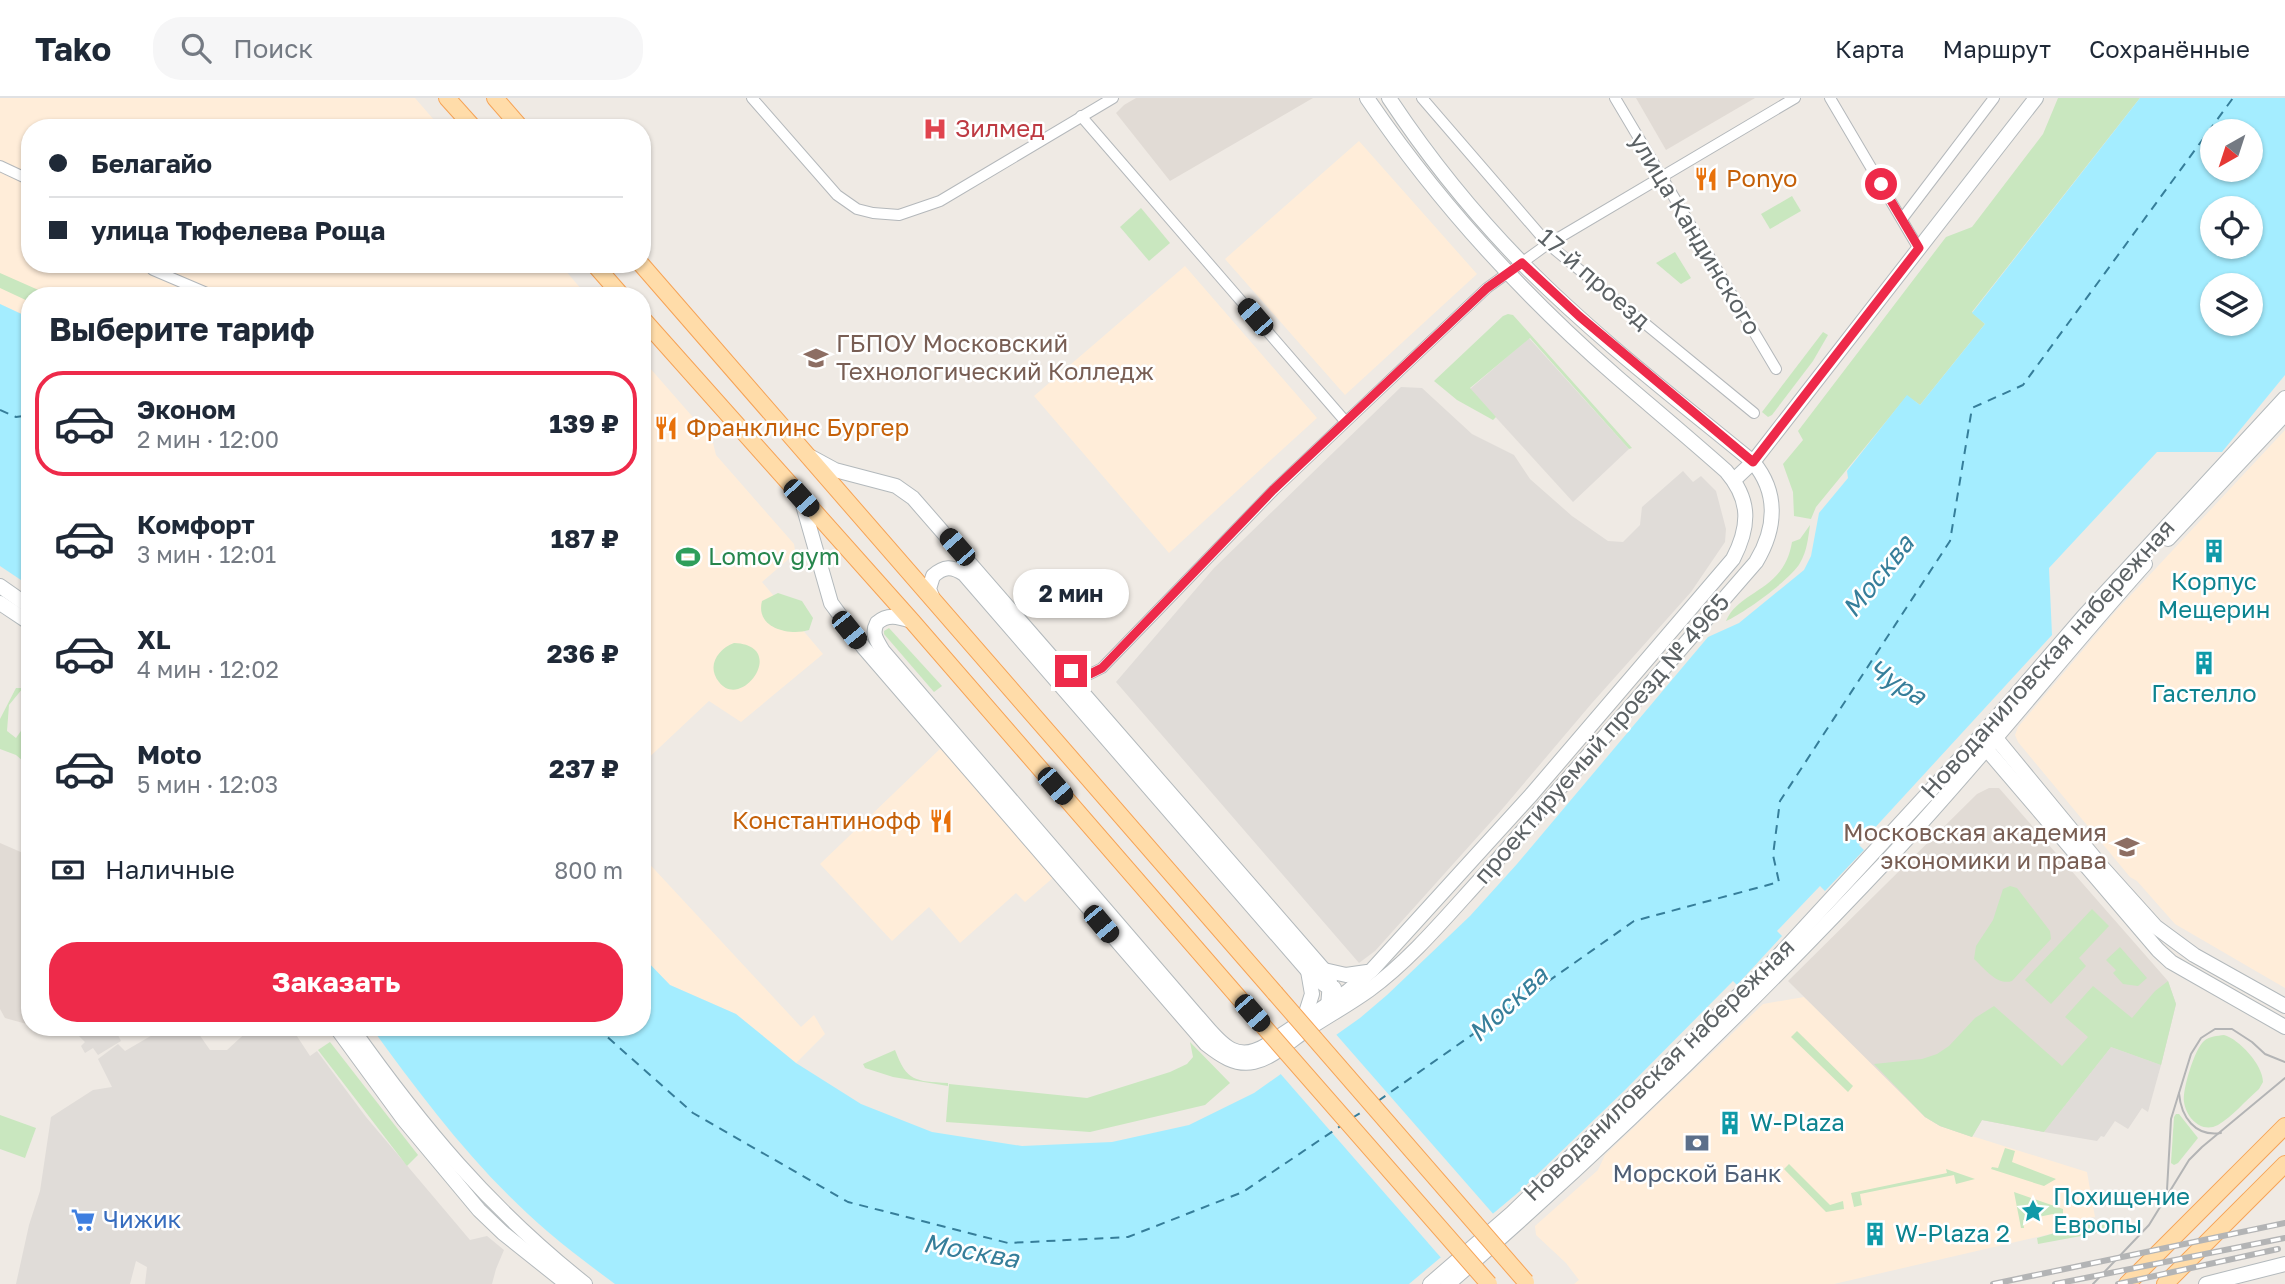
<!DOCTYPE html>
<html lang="ru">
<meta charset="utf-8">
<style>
body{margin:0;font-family:"Golos Text",sans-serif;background:#f6f6f7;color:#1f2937;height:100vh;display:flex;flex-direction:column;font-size:26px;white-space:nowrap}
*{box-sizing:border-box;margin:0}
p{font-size:23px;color:#747a83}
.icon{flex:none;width:38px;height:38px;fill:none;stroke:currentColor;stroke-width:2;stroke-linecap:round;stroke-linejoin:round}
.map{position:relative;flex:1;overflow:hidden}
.details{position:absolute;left:21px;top:189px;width:630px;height:749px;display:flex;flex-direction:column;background:#fff;border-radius:28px;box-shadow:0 2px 5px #0004}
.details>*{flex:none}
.guide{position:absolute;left:21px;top:21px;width:630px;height:154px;border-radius:28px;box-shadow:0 2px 5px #0004;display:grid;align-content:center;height:154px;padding:0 28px;background:#fff}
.needle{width:46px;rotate:219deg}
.buttons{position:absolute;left:2200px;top:21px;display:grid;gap:14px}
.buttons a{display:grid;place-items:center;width:63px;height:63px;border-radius:50%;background:#fff;box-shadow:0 2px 5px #0004;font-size:35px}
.end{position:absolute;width:32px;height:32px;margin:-16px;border:9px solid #ee2a4a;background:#fff;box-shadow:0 0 0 4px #fff}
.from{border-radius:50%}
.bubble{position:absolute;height:49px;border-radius:24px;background:#fff;box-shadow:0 2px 5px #0004;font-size:23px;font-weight:700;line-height:49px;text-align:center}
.car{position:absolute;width:21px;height:42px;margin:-21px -10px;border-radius:9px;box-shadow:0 0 5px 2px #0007;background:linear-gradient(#222 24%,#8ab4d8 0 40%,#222 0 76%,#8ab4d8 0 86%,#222 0)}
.guide b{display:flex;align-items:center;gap:24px;height:66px;font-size:26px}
.guide b+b{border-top:2px solid #e0e1e3}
.guide i{width:18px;height:18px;background:#1f2937}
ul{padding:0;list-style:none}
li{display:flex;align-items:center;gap:21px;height:105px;margin:0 14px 10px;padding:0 14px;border:4px solid transparent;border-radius:28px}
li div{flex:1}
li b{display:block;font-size:26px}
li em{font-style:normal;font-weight:700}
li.on{border-color:#ee2a4a}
li>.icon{width:63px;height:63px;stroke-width:1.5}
h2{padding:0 28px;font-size:32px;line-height:84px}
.pay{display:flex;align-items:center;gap:18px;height:77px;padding:0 28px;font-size:26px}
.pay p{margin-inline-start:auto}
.primary-button{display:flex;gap:14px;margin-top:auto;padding:14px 28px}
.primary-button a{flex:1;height:80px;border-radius:28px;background:#ee2a4a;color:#fff;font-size:28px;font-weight:700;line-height:80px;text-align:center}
header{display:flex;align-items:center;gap:42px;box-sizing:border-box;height:98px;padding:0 35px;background:#fff;border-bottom:2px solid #e0e1e3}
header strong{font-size:33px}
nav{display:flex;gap:38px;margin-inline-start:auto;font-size:24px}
.search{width:490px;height:63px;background:#f6f6f7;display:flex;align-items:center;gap:18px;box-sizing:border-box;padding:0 24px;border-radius:28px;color:#747a83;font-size:26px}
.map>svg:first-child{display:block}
</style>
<header>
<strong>Tako</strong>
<div class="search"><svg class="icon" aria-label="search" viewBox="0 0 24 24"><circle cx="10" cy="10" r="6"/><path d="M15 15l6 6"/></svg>Поиск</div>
<nav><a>Карта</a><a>Маршрут</a><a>Сохранённые</a></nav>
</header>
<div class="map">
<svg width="2285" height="1186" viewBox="0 0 2285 1186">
<rect width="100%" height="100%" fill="#efeae4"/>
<g fill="#ffedd9">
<path d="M0 0H415L441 30H30V166H560L587 198H30V220L0 206Z"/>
<path d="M1359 43 1477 176 1345 297 1225 161Z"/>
<path d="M1185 168 1317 320 1169 455 1034 298Z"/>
<path d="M642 261 712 341 716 357 794 446 795 452 792 458 762 484 823 556 741 624 709 603 642 666Z"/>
<path d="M2285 332V890L2175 826 2137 783 2130 779 2018 644 2015 637 2018 629 2115 514Z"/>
<path d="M942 649 1054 779 1025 804 1016 795 960 845 929 809 892 843 820 766Z"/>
<path d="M642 758 801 929 814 917 825 936 796 965 736 916 670 887 642 858Z"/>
<path d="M1804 899 1874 966 1925 1019 1940 1028 2087 1074 2095 1119 2086 1120 2072 1131 1834 1186H1574L1579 1182 1566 1165 1536 1137 1535 1128 1598 1072 1605 1057 1763 906Z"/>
</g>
<g fill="#e0dcd8">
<path d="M1529 240 1629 351 1573 404 1470 291Z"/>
<path d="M1401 289 1422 290 1472 336 1514 357 1530 381 1572 418 1608 443 1623 444 1640 427 1642 409 1683 373 1693 384 1701 378 1716 393 1726 431 1725 444 1691 494 1592 605 1498 716 1375 853 1359 865 1116 584 1214 470Z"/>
<path d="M86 929H114L121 943 98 957 93 950 85 955 81 948 85 944 79 938Z"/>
<path d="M166 929H194L210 952H227L252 929H291L310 958 317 953 366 1019 470 1142 487 1138 504 1152 496 1171 492 1186H145L147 1169 136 1163 130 1186H16L29 1127 40 1093 51 1019 93 992 112 989 98 961 118 946 125 953Z"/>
<path d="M2111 949 2161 967 2148 1014 2142 1010 2128 1031 2115 1023 2104 1039 2101 1038 2097 1043 2044 1034Z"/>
</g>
<g fill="#e1dbd5">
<path d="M1136 0H1313L1170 83 1116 15 1124 7Z"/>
<path d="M1636 0H1755L1666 52Z"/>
<path d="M1989 690H1999L2168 883 2176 906 2161 967 2111 949 2044 1034 1982 1022 1972 1039 1940 1028 1925 1019 1788 883 1977 696Z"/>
<path d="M0 745 30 758V927L5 920 0 911Z"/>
</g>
<g fill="#c9e7bf">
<path d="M2058 0H2140L1972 214 1985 226 1920 307 1907 298 1816 409 1811 421 1794 418 1793 394 1783 366 1803 342 1798 333 1946 139 1972 129 2043 36Z"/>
<path d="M1792 98 1801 113 1770 131 1761 116Z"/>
<path d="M1141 110 1170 145 1149 163 1120 129Z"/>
<path d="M1675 154 1691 180 1681 186 1656 165Z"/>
<path d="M0 175 52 198H30V204L0 190Z"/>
<path d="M1508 216 1513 217 1632 350 1629 351 1530 240 1470 290 1496 319 1493 322 1457 302 1434 283 1503 218Z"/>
<path d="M1823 234 1828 237 1813 263 1772 317 1768 319 1762 314Z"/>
<path d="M1810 427C1808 441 1807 453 1800 465 1790 482 1744 515 1726 523 1740 491 1784 494 1792 444L1800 441Z"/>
<path d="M778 495 802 503 813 520 809 532C789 538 755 530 762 503Z"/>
<path d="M889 530 942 588 934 594 884 536V533Z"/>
<path d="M734 545C789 547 742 614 719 584 706 568 718 551 734 545Z"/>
<path d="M16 590H23L9 607 7 633 16 640 30 620V669L16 657 0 651V621Z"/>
<path d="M2010 788 2017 790 2050 833 2051 841 2012 883C1997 888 1984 870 1974 861L1976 848 1993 822 2003 791Z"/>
<path d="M2092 811 2109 828 2079 860 2086 868 2051 906 2025 882Z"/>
<path d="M2120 849 2147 880 2138 888 2123 886 2113 875 2116 872 2106 862Z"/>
<path d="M2168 883 2176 906 2161 967 2111 949 2044 1034 1982 1022 1972 1039 1940 1028 1925 1019 1874 966 1922 961 1937 956 1949 948 1975 920 1994 908 2062 968 2088 939 2065 919 2093 888 2132 920 2155 893Z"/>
<path d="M1797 933 1853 988 1848 994 1791 939Z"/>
<path d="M2224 937C2239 941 2263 967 2263 984L2259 991C2246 1002 2232 1019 2218 1027 2201 1036 2186 1019 2184 1004 2182 992 2195 950 2204 943 2210 938 2217 938 2224 937Z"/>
<path d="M330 944 418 1057 407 1068 318 952Z"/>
<path d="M1190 944 1230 985 1205 1007 1090 1034 946 1024 949 986 1087 1000 1170 974 1187 966 1193 959Z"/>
<path d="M895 952C907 984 915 983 948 985V988L893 979 865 970 863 966Z"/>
<path d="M2176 1016H2179L2198 1040 2178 1065 2174 1067 2171 1065 2174 1019Z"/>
<path d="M0 1017 36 1030 25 1060 0 1051Z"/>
<path d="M2005 1050 2015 1053 2012 1064 2056 1081 2044 1088 1991 1071 1992 1069 1998 1070Z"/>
<path d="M1789 1066 1830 1107 1843 1103 1844 1111 1826 1114 1784 1071Z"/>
<path d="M1946 1071 1975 1081 1956 1086 1954 1077 1860 1096 1862 1107 1854 1109 1851 1095 1947 1075Z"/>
<path d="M2014 1094 2063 1111V1118L2055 1123 2053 1116 2023 1122 2024 1130H2021Z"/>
<path d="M2105 1121 2108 1133 2038 1146 2037 1140Z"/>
</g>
<g fill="#a4edff" fill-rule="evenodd">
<path d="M2140 0H2285V277L2222 354H2157L2049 470 2052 537 1859 747 1864 752 1825 793 1820 788 1777 833 1782 838 1737 887 1733 883 1625 992 1520 1093 1409 1186H615C592 1169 569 1152 547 1133 479 1075 423 1001 371 929H642V858L670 887 736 916 796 965 861 1006 932 1034 1022 1048 1112 1044 1189 1027 1254 995 1360 920 1387 897 1470 818 1517 766 1708 539 1739 525 1804 472 1811 458 1819 415 1848 380 1847 373 1907 297 1920 307 1985 226 1972 215ZM2212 33H2250V72H2212ZM2212 110H2250V149H2212ZM2212 187H2250V226H2212Z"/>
<path d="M0 206 30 220V488L0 468Z"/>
</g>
<path fill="#efeae4" d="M1334 934 1495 1118 1443 1162 1278 973Z"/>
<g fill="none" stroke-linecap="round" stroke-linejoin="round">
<g stroke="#367e9a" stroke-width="2" stroke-dasharray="9 7" stroke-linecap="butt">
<path d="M0 312 16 319 30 317"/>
<path d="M596 929 693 1015 848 1104 1008 1145 1128 1139 1243 1094 1342 1027"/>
<path d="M1378 1003 1634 823 1779 784 1773 757 1780 703 1950 443 1972 310 2023 287 2233 0"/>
<path d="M1352 1020 1365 1012"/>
</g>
<g stroke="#b4b8bb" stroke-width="12">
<g id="street">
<path d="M752 0 837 97 857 111 873 115 899 117 940 103 1113 0"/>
<path d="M1422 0 1548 146 1754 315"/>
<path d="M1615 0 1776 271"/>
<path d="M1830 0 1919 151"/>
<path d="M1081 18 1345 323"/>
<path d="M0 68 30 82"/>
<path d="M1902 121 1994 0"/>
<path d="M147 166 153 172 214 198"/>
<path d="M1062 570 1088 577 1102 570 1274 392 1487 190 1545 148 1795 0"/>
</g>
</g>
<g stroke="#b3b9bc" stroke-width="16">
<g id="secondary">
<path d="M811 359 835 372 896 388 913 400 1324 872 1330 884 1328 909"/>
<path d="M1734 382 1753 364 2036 0"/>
<path d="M801 400 831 505 864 550 1206 946C1220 957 1235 968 1254 964 1272 960 1290 943 1305 933 1326 919 1348 907 1369 892 1413 860 1450 814 1487 774L1756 464C1776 431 1779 395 1753 364 1675 300 1594 238 1523 166 1473 115 1428 59 1389 0"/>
<path d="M2168 441 2285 316"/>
<path d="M0 488 30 509"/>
<path d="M934 503 929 491 933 478C944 468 952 468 964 476L1308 873 1325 887 1334 890"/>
<path d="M0 505 30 525"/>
<path d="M912 523C899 519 888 515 877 525 871 536 877 543 883 553L1198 919C1218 941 1233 967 1265 948L1348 893 1372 872 1532 696 1733 461C1750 428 1751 402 1726 373 1690 341 1653 310 1617 279 1523 197 1437 103 1367 0"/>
<path d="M1990 633 2102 769 2156 829 2194 857 2285 908"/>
<path d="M1983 647 2158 852 2171 864 2285 929"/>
<path d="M1324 872 1346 877 1367 874"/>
<path d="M1304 921 1312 896 1308 873"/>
<path d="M336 929 404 1022 479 1112 503 1135 567 1186"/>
<path d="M351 929C422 1029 488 1109 585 1186"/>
<path d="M1430 1186 1512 1115 1769 868 1978 641 2083 519 2285 300"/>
<path d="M1448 1186C1603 1052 1751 907 1892 757 1980 663 2059 562 2145 466"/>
<path d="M2206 1186 2285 1166"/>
</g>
</g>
<g stroke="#f6a356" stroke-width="18">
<g id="primary">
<path d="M447 0 474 30"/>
<path d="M495 0 521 30"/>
<path d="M594 166 622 198"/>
<path d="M641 166 1275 895"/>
<path d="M642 220 912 523 1252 915"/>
<path d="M2127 1186 2285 1028"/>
<path d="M2165 1186 2285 1066"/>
</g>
</g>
<use href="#street" stroke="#fff" stroke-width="10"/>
<use href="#secondary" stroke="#fff" stroke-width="14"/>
<use href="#primary" stroke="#ffdca9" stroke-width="16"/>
<g stroke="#b3b4b5" stroke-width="2">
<path d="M2179 995C2181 1019 2195 1039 2221 1035"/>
<path d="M2167 1092 2171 1021 2191 956 2201 940 2215 931H2232L2252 944 2265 956 2285 964"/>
<path d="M2093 1186 2149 1127 2189 1062 2202 1049 2285 980"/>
</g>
<g stroke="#b3b4b5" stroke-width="6">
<g id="rail">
<path d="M1993 1186 2285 1125"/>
<path d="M2055 1186 2285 1140"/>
<path d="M2118 1186 2278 1151"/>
</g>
</g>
<use href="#rail" stroke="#fff" stroke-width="3.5" stroke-dasharray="10" stroke-linecap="butt"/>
<g stroke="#f6a356" stroke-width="18" stroke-linecap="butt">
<g id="primary-bridge">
<path d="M1275 895 1526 1184"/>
<path d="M1252 915 1489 1186"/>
</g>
</g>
<use href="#primary-bridge" stroke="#ffdca9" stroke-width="16"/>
</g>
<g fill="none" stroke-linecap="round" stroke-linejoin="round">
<path stroke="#ee2a4a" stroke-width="9" d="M1071 573 1088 577 1102 570 1273 392 1487 190 1522 165 1579 218 1753 364 1919 150 1881 86"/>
</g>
<defs>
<g id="hospital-bare" transform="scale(1.89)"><path d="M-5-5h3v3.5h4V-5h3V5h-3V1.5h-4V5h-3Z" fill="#e0444e" stroke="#fff" stroke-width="2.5" paint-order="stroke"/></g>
<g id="restaurant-bare" transform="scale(1.89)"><path d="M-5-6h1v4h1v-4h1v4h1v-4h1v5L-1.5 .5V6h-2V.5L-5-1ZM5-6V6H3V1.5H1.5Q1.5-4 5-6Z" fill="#e8710a" stroke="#fff" stroke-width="2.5" paint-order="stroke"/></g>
<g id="university-bare" transform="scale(1.89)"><path d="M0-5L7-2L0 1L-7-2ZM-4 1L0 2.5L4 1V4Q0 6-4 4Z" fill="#8d6e63" stroke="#fff" stroke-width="2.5" paint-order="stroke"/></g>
<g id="building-bare" transform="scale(1.89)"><path d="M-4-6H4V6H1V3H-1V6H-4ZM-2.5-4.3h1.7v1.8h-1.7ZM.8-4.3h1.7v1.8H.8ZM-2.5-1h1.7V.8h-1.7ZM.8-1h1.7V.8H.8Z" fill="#0f9aa8" stroke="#fff" stroke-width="2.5" paint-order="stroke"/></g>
<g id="stadium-bare" transform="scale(1.89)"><path d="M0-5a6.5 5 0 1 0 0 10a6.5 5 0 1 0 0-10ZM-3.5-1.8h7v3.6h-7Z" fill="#2e9e5b" stroke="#fff" stroke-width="2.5" paint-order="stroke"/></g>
<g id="bank-bare" transform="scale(1.89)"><path d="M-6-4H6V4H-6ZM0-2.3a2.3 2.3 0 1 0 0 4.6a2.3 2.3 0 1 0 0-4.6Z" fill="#5c6f8a" stroke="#fff" stroke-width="2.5" paint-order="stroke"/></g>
<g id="sight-bare" transform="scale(1.89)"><path d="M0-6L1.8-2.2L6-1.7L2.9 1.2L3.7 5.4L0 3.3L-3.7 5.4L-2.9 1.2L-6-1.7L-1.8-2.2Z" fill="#0f9aa8" stroke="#fff" stroke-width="2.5" paint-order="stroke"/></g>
<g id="supermarket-bare" transform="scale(1.89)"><path d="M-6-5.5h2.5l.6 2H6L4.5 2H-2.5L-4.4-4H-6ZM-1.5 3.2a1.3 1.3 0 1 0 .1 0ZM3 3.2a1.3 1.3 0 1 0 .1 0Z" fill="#3f7fe0" stroke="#fff" stroke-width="2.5" paint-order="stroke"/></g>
</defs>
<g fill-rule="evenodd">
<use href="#hospital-bare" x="935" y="31"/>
<use href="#restaurant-bare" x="1706" y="81"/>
<use href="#university-bare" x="816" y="260"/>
<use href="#restaurant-bare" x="666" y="330"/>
<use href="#building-bare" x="2214" y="453"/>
<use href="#stadium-bare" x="688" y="459"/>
<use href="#building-bare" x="2204" y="565"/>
<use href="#restaurant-bare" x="941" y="723"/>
<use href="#university-bare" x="2127" y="749"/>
<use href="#building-bare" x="1730" y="1025"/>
<use href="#bank-bare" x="1697" y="1045"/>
<use href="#sight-bare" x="2033" y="1113"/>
<use href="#supermarket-bare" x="83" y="1122"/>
<use href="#building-bare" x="1875" y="1136"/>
</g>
<g text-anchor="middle" stroke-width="5" stroke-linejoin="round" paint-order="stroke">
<g font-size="24" fill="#be3a42" stroke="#fff" text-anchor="start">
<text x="955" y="39">Зилмед</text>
</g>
<g font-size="24" fill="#c56008" stroke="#fff" text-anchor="start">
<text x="1726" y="89">Ponyo</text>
<text x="686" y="338">Франклинс Бургер</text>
<text x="921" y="731" text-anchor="end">Константинофф</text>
</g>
<g font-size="24" fill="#5c6265" stroke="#fff">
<text transform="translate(1695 136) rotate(59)" y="8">улица Кандинского</text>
<text transform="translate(1594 181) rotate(41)" y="8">17-й проезд</text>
<text transform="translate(2048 561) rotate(-48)" y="8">Новоданиловская набережная</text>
<text transform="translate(1602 641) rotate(-49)" y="8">проектируемый проезд № 4965</text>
<text transform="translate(1659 972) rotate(-44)" y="8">Новоданиловская набережная</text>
</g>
<g font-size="24" fill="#785e54" stroke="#fff" text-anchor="start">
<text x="836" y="254">ГБПОУ Московский<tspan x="836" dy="28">Технологический Колледж</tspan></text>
<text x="2107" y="743" text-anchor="end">Московская академия<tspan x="2107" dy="28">экономики и права</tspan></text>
</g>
<g font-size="24" fill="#27864d" stroke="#fff" text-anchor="start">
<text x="708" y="467">Lomov gym</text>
</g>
<g font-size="24" fill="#0d838f" stroke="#fff" text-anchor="start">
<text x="2214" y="492" text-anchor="middle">Корпус<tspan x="2214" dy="28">Мещерин</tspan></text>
<text x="2204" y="604" text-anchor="middle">Гастелло</text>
<text x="1750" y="1033">W-Plaza</text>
<text x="2053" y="1107">Похищение<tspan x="2053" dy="28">Европы</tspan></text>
<text x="1895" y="1144">W-Plaza 2</text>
</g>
<g font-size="24" fill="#4e5e75" stroke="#fff">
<text x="1697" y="1084">Морской Банк</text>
</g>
<g font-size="24" fill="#366cbe" stroke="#fff" text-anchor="start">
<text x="103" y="1130">Чижик</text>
</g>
<g font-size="26" font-style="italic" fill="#367e9a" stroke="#fff">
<text transform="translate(1878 478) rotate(-51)" y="9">Москва</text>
<text transform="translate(1897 584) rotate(32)" y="9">Чура</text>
<text transform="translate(1508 906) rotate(-43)" y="9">Москва</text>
<text transform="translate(971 1153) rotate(10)" y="9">Москва</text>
</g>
</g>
</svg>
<div class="buttons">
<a><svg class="needle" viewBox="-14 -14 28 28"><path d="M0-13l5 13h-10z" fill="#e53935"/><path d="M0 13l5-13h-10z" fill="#747a83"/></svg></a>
<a><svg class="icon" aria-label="locate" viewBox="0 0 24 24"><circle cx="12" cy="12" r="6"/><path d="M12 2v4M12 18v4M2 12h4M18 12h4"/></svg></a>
<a><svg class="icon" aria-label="layers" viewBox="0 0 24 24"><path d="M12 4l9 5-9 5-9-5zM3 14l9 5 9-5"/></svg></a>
</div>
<i class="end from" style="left:1881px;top:86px"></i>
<i class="end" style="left:1071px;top:573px"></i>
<div class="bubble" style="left:1013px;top:471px;width:116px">2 мин</div>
<i class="car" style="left:1255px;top:219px;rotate:319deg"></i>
<i class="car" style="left:801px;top:400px;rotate:138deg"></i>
<i class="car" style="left:957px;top:449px;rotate:319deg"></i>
<i class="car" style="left:849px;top:532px;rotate:141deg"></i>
<i class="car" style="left:1055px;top:688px;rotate:139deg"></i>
<i class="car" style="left:1101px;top:826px;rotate:140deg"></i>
<i class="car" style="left:1252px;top:915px;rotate:139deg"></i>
<div class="guide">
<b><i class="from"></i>Белагайо</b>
<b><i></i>улица Тюфелева Роща</b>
</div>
<section class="details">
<h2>Выберите тариф</h2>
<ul>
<li class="on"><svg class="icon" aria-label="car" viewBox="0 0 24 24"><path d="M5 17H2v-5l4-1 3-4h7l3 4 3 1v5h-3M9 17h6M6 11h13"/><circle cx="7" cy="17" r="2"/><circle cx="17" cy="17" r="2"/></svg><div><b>Эконом</b><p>2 мин · 12:00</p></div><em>139 ₽</em></li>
<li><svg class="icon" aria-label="car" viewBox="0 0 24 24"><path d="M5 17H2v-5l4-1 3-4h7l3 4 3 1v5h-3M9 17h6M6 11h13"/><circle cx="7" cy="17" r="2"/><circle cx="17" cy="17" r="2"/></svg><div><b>Комфорт</b><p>3 мин · 12:01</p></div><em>187 ₽</em></li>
<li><svg class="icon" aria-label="car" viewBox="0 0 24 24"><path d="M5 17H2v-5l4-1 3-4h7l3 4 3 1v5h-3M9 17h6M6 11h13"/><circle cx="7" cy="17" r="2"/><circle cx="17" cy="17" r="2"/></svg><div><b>XL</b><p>4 мин · 12:02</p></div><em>236 ₽</em></li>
<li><svg class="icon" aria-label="car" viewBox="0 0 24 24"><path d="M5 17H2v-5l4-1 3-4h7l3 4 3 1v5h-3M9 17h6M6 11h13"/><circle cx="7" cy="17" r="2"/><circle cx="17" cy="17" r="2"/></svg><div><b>Moto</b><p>5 мин · 12:03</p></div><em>237 ₽</em></li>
</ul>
<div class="pay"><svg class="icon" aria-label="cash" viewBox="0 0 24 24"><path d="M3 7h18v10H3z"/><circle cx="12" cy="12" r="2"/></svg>Наличные<p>800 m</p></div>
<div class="primary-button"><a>Заказать</a></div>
</section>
</div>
